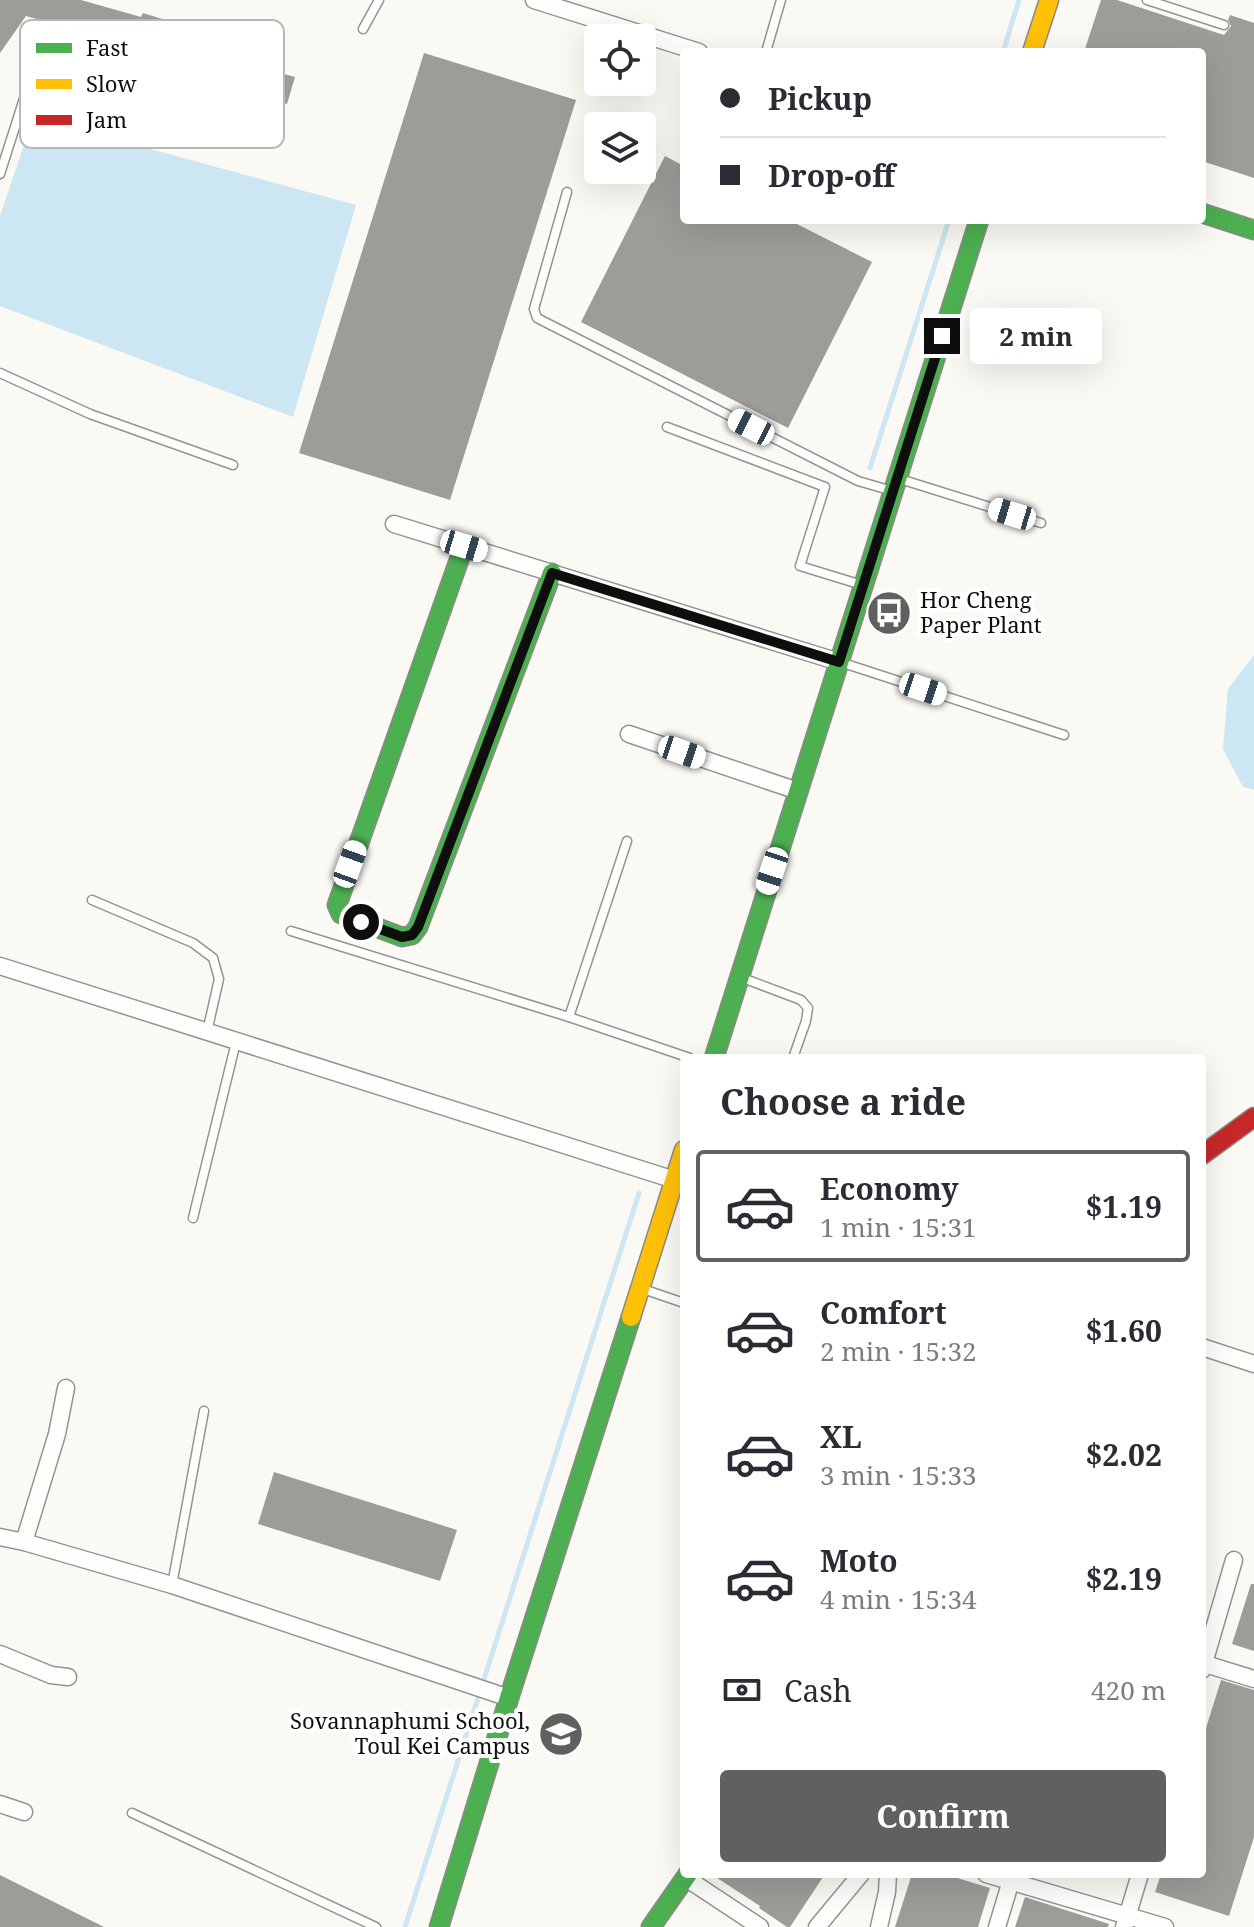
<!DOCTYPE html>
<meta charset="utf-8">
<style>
body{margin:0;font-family:"Noto Serif",serif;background:#f7f7f7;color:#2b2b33;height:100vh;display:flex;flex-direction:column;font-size:30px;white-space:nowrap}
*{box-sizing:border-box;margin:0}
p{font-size:26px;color:#7c7c81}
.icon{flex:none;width:44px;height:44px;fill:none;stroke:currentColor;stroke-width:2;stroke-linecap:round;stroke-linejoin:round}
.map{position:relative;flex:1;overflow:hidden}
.sheet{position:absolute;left:680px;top:1054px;width:526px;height:824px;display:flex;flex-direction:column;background:#fff;border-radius:8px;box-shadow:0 8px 32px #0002}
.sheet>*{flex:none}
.banner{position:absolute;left:680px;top:48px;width:526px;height:176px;border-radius:8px;box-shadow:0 8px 32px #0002;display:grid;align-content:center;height:176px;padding:0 40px;background:#fff}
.fabs{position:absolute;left:584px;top:24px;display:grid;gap:16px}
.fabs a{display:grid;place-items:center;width:72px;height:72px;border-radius:8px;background:#fff;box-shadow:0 8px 32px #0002;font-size:40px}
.end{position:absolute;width:36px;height:36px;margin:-18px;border:10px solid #0e0e0e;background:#fff;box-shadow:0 0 0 4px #fff}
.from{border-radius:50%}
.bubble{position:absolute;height:56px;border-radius:8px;background:#fff;box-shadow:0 8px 32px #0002;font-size:26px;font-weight:700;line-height:56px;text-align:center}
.car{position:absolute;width:24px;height:48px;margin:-24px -12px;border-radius:10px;box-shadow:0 0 6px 2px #0007;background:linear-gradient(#fff 24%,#345 0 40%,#fff 0 76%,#345 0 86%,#fff 0)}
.banner b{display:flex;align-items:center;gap:28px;height:76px;font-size:30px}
.banner b+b{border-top:2px solid #e1e1e2}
.banner i{width:20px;height:20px;background:#2b2b33}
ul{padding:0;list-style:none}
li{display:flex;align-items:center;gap:24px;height:112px;margin:0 16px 12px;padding:0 24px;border:4px solid transparent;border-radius:8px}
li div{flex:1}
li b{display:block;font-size:30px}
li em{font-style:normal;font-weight:700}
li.selected{border-color:#61605e}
li>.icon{width:72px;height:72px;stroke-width:1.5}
h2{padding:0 40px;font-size:36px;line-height:96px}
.pay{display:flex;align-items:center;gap:20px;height:88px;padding:0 40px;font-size:30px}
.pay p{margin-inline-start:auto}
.cta{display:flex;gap:16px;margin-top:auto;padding:16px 40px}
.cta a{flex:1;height:92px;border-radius:8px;background:#61605e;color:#fff;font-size:32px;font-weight:700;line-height:92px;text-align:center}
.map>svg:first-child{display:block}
</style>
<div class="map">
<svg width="1254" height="1927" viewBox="0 0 1254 1927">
<rect width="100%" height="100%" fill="#faf9f4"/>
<g fill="#cce7f3">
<path d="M32 121 69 127 356 205 293 417 0 306V216Z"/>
<path d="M1254 655V790L1243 787 1223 749 1228 689Z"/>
</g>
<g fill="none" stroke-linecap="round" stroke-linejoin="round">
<g stroke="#cce7f3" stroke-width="5">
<path d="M1003 52 1019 0"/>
<path d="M870 468 949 220"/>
<path d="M405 1927 639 1193"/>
</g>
</g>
<g fill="#9e9c99">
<path d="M0 0H81L141 17 143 13 172 22 166 41 295 77 287 104 174 72 178 57 121 40 120 43 26 16 0 53Z"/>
<path d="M1101 0H1117L1224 35 1231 26 1228 20 1230 15 1254 23V178L1202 161V52H1084Z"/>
<path d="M424 53 576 100 450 500 299 453Z"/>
<path d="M665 156 684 166V220H789L872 262 788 428 581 322Z"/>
<path d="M274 1472 457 1530 440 1581 258 1524Z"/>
<path d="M1251 1584H1254V1651L1232 1644Z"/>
<path d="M1221 1680 1254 1690V1837L1229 1916 1155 1892 1161 1874H1202V1741Z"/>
<path d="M711 1874H825L790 1927H787L759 1908 760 1906Z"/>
<path d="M912 1874H944L990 1888 978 1927H895Z"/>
<path d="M0 1875 104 1927H0Z"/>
<path d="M1025 1897 1109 1924 1108 1927H1015Z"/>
</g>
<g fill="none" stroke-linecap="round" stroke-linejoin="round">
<g stroke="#949492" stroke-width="11">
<g id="lane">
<path d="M1147 0 1224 25"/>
<path d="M363 29 379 0"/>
<path d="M766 52 781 0"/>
<path d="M0 174 42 42"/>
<path d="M567 192 534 309 537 318 858 481 889 490"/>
<path d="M0 373 90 414 233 465"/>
<path d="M667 427 825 487 800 566 862 585"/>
<path d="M900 479 1041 523"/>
<path d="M843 663 1064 735"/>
<path d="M92 900 193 943 213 958 219 979 207 1032"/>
<path d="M291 931 569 1017 690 1058"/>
<path d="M740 977 801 1000 808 1008 806 1021 793 1058"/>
<path d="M569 1017 627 841"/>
<path d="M193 1218 236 1042"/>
<path d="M643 1289 684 1303"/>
<path d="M172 1585 204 1411"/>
<path d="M132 1813 376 1927"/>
</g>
</g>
<g stroke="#949492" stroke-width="19">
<g id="street">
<path d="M534 0 699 52"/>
<path d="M394 524 839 662"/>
<path d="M629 734 798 791"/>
<path d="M0 966 681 1182"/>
<path d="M1202 1347 1254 1364"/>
<path d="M0 1537 24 1542 172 1585 509 1698"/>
<path d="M24 1542 57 1434 66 1388"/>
<path d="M0 1654 51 1675 68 1677"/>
<path d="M1202 1663 1254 1679"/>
<path d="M1202 1670 1234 1560"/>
<path d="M0 1804 24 1812"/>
<path d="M986 1874 1165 1927"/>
<path d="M686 1878 760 1927"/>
<path d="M817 1927 861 1874"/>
<path d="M879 1927 887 1892 888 1874"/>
<path d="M997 1927 1013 1874"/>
<path d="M1124 1927 1140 1874"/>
</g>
</g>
<g stroke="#8b8a88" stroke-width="21">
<g id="fast">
<path d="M1202 213 1254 230"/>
<path d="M464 546 337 905 341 914 402 937 412 935 418 927 552 573"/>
<path d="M714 1058 979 220"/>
<path d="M439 1927 509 1698 631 1317"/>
<path d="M651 1927 688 1874"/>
</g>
</g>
<g stroke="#8b8a88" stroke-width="21">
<g id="slow">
<path d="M1032 52 1049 0"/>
<path d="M631 1317 684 1150"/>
</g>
</g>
<g stroke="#8b8a88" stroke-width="21">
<path id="jam" d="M1202 1155 1254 1117"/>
</g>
<use href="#lane" stroke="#fefefd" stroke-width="8"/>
<use href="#street" stroke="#fefefd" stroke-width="16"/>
<use href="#fast" stroke="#4caf50" stroke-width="18"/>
<use href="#slow" stroke="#ffc107" stroke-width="18"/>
<use href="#jam" stroke="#c62828" stroke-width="18"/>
</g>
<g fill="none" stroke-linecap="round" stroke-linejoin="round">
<path stroke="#0e0e0e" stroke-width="10" d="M361 922 402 937 412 935 418 927 552 573 839 662 942 336"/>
</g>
<defs>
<g id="bus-disc" transform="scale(2.3)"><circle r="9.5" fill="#61605e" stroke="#fff"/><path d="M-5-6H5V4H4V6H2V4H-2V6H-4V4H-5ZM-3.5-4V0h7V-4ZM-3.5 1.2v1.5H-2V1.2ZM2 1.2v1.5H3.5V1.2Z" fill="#fff"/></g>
<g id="university-disc" transform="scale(2.3)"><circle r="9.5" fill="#61605e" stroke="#fff"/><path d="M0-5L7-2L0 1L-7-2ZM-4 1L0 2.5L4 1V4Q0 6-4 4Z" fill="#fff"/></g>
</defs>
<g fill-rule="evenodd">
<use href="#bus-disc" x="889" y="613"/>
<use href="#university-disc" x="561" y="1734"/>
</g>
<g text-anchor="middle" stroke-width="8" stroke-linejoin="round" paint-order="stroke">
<g font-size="22" fill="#0e0e0e" stroke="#fff" text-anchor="start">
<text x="920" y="608">Hor Cheng<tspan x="920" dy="25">Paper Plant</tspan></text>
<text x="530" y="1729" text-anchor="end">Sovannaphumi School,<tspan x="530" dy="25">Toul Kei Campus</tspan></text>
</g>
</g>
<rect x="20" y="20" width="264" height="128" rx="12" fill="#fff" stroke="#b7b7b7" stroke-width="2"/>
<rect x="36" y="43" width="36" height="10" fill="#4caf50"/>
<rect x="36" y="79" width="36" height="10" fill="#ffc107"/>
<rect x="36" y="115" width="36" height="10" fill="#c62828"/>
<g font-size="22" fill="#0e0e0e">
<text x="86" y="56">Fast</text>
<text x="86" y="92">Slow</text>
<text x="86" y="128">Jam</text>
</g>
</svg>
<div class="fabs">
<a><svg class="icon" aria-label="locate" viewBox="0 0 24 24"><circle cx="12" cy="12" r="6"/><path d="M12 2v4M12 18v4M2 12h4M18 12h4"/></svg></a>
<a><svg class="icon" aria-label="layers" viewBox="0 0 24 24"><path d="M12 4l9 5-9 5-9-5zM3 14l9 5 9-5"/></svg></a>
</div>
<i class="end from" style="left:361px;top:922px"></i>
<i class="end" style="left:942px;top:336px"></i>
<div class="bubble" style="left:970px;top:308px;width:132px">2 min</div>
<i class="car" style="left:751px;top:427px;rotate:297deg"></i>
<i class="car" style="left:1012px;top:514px;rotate:287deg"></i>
<i class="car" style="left:464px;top:546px;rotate:107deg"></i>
<i class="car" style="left:923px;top:689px;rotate:108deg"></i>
<i class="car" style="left:682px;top:752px;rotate:109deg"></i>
<i class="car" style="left:350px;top:864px;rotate:20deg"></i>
<i class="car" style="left:772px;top:871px;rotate:198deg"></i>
<div class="banner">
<b><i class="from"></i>Pickup</b>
<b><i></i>Drop-off</b>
</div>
<section class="sheet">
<h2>Choose a ride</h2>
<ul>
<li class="selected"><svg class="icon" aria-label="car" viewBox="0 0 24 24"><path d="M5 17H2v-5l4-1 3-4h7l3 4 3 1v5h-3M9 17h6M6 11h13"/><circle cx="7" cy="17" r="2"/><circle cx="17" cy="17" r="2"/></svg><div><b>Economy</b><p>1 min · 15:31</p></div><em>$1.19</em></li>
<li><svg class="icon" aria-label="car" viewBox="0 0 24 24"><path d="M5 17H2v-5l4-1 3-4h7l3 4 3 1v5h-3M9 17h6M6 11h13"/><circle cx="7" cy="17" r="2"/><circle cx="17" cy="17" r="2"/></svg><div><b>Comfort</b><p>2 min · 15:32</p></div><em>$1.60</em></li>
<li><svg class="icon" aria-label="car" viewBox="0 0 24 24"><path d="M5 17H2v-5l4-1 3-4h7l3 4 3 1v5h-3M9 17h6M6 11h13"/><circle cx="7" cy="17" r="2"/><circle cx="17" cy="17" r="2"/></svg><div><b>XL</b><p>3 min · 15:33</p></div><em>$2.02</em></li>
<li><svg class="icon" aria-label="car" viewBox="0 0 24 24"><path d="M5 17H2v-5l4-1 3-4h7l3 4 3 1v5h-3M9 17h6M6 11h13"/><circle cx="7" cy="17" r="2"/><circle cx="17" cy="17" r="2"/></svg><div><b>Moto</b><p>4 min · 15:34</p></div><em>$2.19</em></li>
</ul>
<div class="pay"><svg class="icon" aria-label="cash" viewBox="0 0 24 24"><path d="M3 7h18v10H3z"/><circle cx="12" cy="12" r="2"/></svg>Cash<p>420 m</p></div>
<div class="cta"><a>Confirm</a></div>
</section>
</div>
